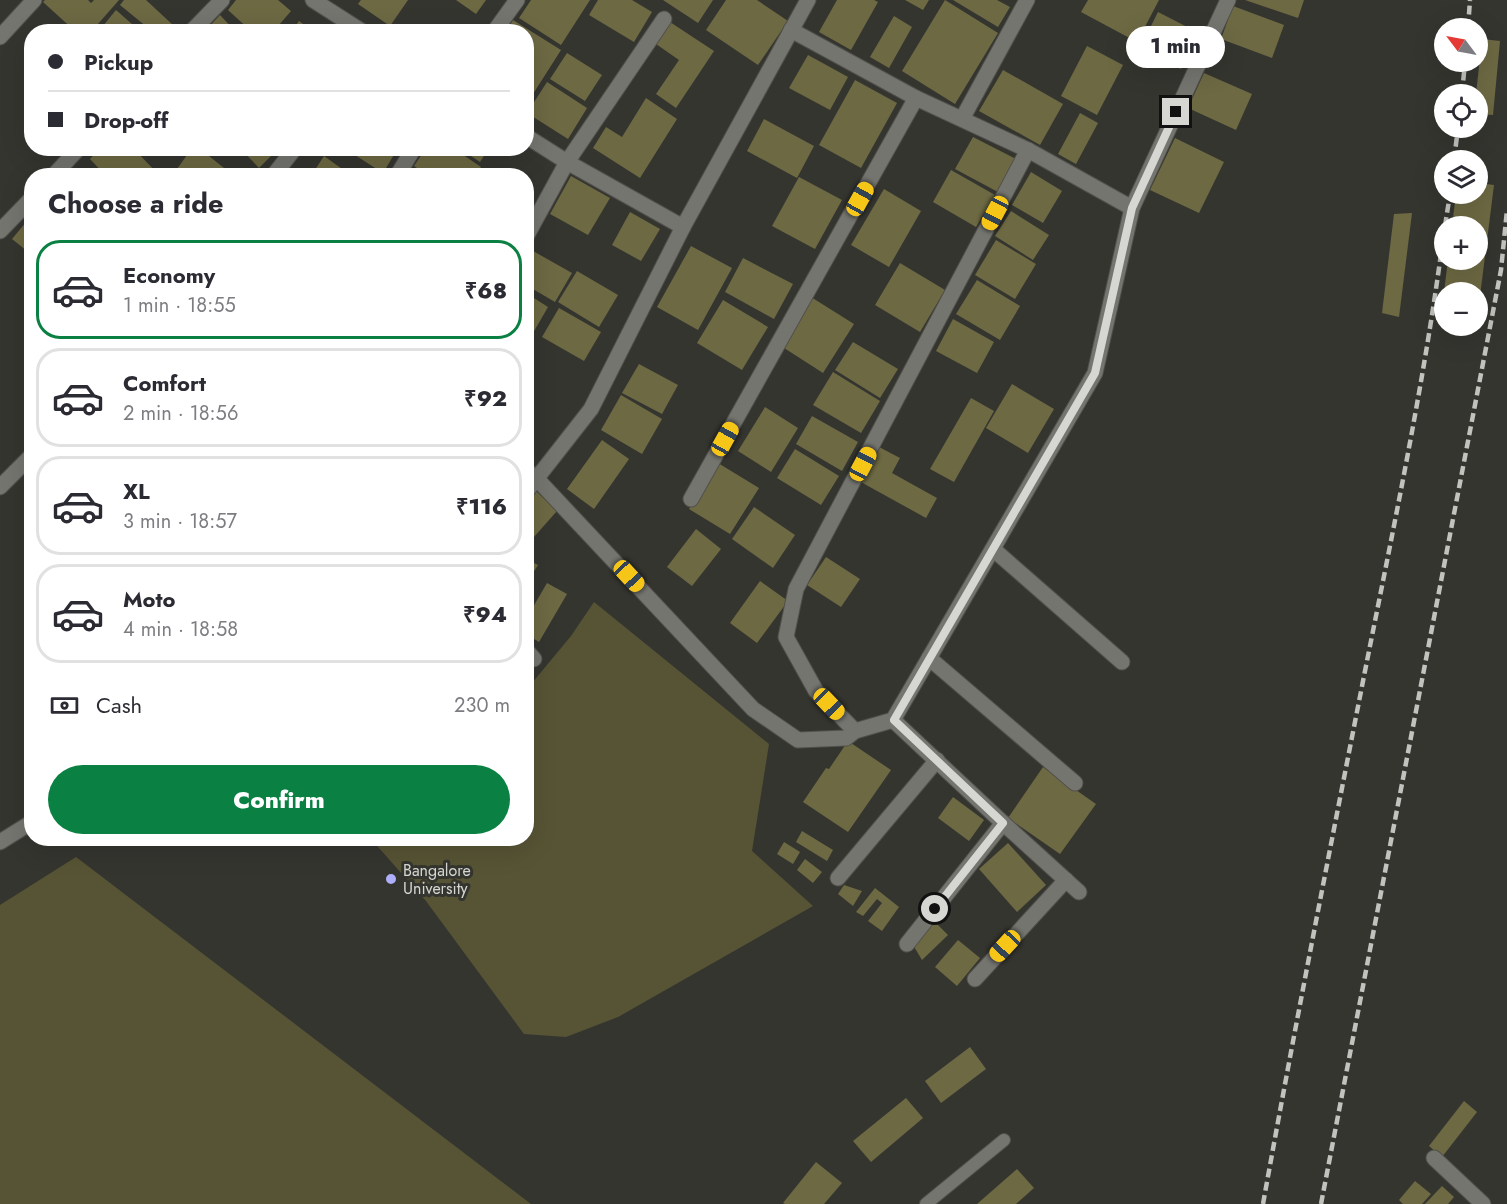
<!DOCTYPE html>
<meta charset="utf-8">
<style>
body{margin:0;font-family:Jost,sans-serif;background:#f7f7f7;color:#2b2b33;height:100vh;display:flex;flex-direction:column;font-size:22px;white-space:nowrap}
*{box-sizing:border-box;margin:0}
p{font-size:20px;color:#7c7c81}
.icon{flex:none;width:33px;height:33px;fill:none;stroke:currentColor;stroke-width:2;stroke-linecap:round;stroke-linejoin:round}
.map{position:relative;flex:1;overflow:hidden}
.panel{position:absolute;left:24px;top:168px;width:510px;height:678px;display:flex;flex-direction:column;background:#fff;border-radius:24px;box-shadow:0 6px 24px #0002}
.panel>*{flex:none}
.banner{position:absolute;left:24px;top:24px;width:510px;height:132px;border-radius:24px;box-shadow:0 6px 24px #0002;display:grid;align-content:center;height:132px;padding:0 24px;background:#fff}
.needle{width:39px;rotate:302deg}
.controls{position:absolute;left:1434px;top:18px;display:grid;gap:12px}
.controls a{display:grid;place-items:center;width:54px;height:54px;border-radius:50%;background:#fff;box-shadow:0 6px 24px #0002;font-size:30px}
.end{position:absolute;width:27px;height:27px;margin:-14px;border:8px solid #d6d6d3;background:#111;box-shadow:0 0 0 3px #111}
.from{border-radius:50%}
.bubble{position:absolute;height:42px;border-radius:21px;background:#fff;box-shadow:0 6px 24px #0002;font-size:20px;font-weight:800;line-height:42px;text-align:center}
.car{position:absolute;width:18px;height:36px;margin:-18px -9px;border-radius:8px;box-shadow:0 0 4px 2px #0007;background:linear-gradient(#f5c518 24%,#345 0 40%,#f5c518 0 76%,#345 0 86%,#f5c518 0)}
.banner b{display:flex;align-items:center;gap:21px;height:57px;font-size:22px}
.banner b+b{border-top:2px solid #e1e1e2}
.banner i{width:15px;height:15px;background:#2b2b33}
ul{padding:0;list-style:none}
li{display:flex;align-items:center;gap:18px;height:99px;margin:0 12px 9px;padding:0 12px;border:3px solid #e1e1e2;border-radius:24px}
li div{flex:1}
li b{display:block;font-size:22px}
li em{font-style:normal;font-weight:800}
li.on{border-color:#0b8043}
li>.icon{width:54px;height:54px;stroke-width:1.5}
h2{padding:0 24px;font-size:27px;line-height:72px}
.pay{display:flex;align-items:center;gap:15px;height:66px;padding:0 24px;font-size:22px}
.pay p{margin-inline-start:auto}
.primary-button{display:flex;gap:12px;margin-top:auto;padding:12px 24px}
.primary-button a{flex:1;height:69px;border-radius:36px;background:#0b8043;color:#fff;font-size:24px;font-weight:800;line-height:69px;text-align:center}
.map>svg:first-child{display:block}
</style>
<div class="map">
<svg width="1507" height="1204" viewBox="0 0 1507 1204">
<rect width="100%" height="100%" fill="#353530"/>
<g fill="#575435">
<path d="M594 602 769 744 752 851 813 906 618 1017 566 1037 524 1034 426 901 371 839 526 838 527 689 571 636Z"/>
<path d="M76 857 531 1204H0V905Z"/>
</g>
<g fill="#6d6943">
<path d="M45 0H88L91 3 94 0H119L91 32H76L43 2Z"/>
<path d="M124 0H146L174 26 169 32H153L120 5Z"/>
<path d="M236 0H278L291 11 273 32H252L228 10Z"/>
<path d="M361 0H408L390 26 358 4Z"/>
<path d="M456 0H486L476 14Z"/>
<path d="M531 0H590L561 45 519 18Z"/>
<path d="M598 0H632L652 12 634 42 589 15Z"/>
<path d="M663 0H713L698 23Z"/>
<path d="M726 0H757L788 21 758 65 706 30Z"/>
<path d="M837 0H874L878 2 851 50 819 32Z"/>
<path d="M905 0H929L923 10Z"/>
<path d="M945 0 998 33 955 104 902 71Z"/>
<path d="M953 0H997L1010 7 998 27Z"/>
<path d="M1088 0H1159L1137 42 1081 12Z"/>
<path d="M1245 0H1304L1298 18Z"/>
<path d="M1233 6 1284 25 1272 58 1221 39Z"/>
<path d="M116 10 141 32H98Z"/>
<path d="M1158 12 1199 33 1181 69 1140 48Z"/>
<path d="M220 15 236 32H204Z"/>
<path d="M894 16 912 27 889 68 870 57Z"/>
<path d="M513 20 561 50 526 105V32H506Z"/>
<path d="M299 21 314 32H291Z"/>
<path d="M670 22 714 51 676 108 656 94 679 60 656 44Z"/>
<path d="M1482 39 1500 41 1493 115 1478 114V94H1476Z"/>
<path d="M1087 46 1123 65 1097 115 1061 96Z"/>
<path d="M567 53 602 75 585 101 550 79Z"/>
<path d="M808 55 848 77 830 110 789 88Z"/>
<path d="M1003 70 1063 104 1040 145 979 111Z"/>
<path d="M1204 73 1252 94 1236 130 1188 108Z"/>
<path d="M855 80 897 103 861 168 819 145Z"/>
<path d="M547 82 587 108 568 139 527 113Z"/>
<path d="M646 98 677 119 640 178 593 148 606 127 622 137Z"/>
<path d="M1080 113 1098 123 1076 164 1058 154Z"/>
<path d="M764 119 814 146 797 178 747 151Z"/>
<path d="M973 137 1016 159 998 192 955 169Z"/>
<path d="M1175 138 1224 162 1199 213 1150 190Z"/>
<path d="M100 148H133L160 176H106L90 159Z"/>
<path d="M192 148H199L234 176H172Z"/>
<path d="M240 148H279L259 168Z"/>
<path d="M344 148H398L383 173Z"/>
<path d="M426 148H453L481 167 475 176H428L414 166Z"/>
<path d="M459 148H489L480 162Z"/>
<path d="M324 156 352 176H311Z"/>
<path d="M951 170 995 195 976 227 933 202Z"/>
<path d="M1031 172 1062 191 1043 223 1012 205Z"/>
<path d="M571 176 610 198 588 235 550 214Z"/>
<path d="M799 177 842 200 815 249 772 226Z"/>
<path d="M1478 183 1494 185 1479 304H1478V292H1444L1448 260H1478V226H1452L1456 194H1478Z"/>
<path d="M884 189 921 211 889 267 851 245Z"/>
<path d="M1011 211 1049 235 1033 260 995 236Z"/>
<path d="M630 212 660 229 641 261 612 245Z"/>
<path d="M1412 213 1399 317 1382 313 1394 214Z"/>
<path d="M32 215V255L12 239Z"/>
<path d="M996 240 1036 264 1015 299 975 275Z"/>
<path d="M691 246 732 268 698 330 657 307Z"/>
<path d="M526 247 572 273 555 302 526 285Z"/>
<path d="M743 258 793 284 774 319 725 292Z"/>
<path d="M900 263 945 290 920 332 875 305Z"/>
<path d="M577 271 618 295 599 327 558 302Z"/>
<path d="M977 280 1020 306 1000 340 956 314Z"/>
<path d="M526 293 548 307 533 333 526 329Z"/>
<path d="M811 297 854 324 823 373 781 346Z"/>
<path d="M723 300 768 327 742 370 697 343Z"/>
<path d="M559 308 601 332 584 361 542 337Z"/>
<path d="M953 319 994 342 977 373 936 351Z"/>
<path d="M853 342 898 369 880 398 835 370Z"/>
<path d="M639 364 678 385 662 414 622 393Z"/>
<path d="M526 366 534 372 526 382Z"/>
<path d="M833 372 880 401 861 433 813 405Z"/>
<path d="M1012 384 1054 409 1028 453 986 428Z"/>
<path d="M621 395 662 419 642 454 601 430Z"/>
<path d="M971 398 994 411 954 482 930 469Z"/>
<path d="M765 407 798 428 771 472 738 451Z"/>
<path d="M812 416 858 442 842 471 796 444Z"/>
<path d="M602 440 629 459 594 509 567 489Z"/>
<path d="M879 447 900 458 892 473 937 498 926 518 859 481Z"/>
<path d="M795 449 839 476 821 505 777 478Z"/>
<path d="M718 463 759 488 730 534 689 509Z"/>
<path d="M535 490 557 511 526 546V500Z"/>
<path d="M754 507 795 535 773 568 732 539Z"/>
<path d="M696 529 721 549 692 586 667 567Z"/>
<path d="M826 557 860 579 841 607 807 585Z"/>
<path d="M526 559 538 565 526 584Z"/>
<path d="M760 581 788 601 757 643 730 623Z"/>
<path d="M547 583 567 594 539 642 526 634V619Z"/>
<path d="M848 741 891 770 848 832 803 802 826 768 829 769Z"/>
<path d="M1043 767 1096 804 1060 854 1008 818Z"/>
<path d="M953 797 984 820 969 841 938 818Z"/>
<path d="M802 831 833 850 827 861 796 842Z"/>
<path d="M784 842 800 852 793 864 777 854Z"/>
<path d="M1008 843 1046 885 1017 912 979 869Z"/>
<path d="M805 859 822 872 813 883 797 870Z"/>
<path d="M844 885 862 891 853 906 838 894Z"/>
<path d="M875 888 899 907 882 931 868 921 882 903 877 899 863 916 856 912Z"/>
<path d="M935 922 948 935 922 960 913 945Z"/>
<path d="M958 940 980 958 957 986 935 967Z"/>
<path d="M970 1047 986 1069 941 1103 925 1081Z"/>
<path d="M906 1098 923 1118 871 1162 853 1141Z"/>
<path d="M1464 1101 1477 1112 1442 1157 1429 1146Z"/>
<path d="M816 1162 842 1183 824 1204H785L783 1203Z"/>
<path d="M1017 1169 1034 1188 1016 1204H977Z"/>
<path d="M1415 1181 1431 1194 1422 1204H1403L1399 1200Z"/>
<path d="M1442 1186 1454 1197 1448 1204H1425Z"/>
</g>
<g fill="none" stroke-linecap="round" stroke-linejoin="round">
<g stroke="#51504c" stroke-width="14">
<path id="lane" d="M926 1204 1004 1140"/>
</g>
<g stroke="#51504c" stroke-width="17">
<g id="street">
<path d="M313 0 363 32"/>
<path d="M791 30 916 98 1028 150 1132 208"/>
<path d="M191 32 222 0"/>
<path d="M494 32 517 0"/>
<path d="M0 37 34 0"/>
<path d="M962 119 1027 0"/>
<path d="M526 136 567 162 683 227 808 0"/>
<path d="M53 176 79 148"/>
<path d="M273 176 295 148"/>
<path d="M397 176 414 148"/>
<path d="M0 231 32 198"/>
<path d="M526 237 567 162 664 19"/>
<path d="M526 470 537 479 753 709 798 740 846 738 855 731 893 720 1095 373 1132 208 1228 0"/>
<path d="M0 487 32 455"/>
<path d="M526 492 591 409 683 227"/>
<path d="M691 499 916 98"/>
<path d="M993 549 1122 662"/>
<path d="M526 650 534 659"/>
<path d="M929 658 1075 783"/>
<path d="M893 720 1003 823 1079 892"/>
<path d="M855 731 816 691 786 637 796 589 1028 150"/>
<path d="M0 842 32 822"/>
<path d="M838 878 937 760"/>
<path d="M907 944 1003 823"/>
<path d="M975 979 1066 880"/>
<path d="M1434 1158 1483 1204"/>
</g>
</g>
<use href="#lane" stroke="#757570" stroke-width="12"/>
<use href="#street" stroke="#757570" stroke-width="15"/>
<g stroke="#c2c2bf" stroke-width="4.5" stroke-dasharray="9 4.5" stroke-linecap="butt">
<path d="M1468 28 1470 0"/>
<path d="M1462 94 1465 62"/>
<path d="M1454 160 1458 128"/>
<path d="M1445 226 1450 194"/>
<path d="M1263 1204C1295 1026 1330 849 1365 671 1394 525 1425 379 1444 231"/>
<path d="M1321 1204 1501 270 1507 210"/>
</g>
</g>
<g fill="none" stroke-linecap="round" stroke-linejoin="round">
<path stroke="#d6d6d3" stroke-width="8" d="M935 909 1003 823 894 720 1095 373 1132 208 1176 112"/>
</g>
<circle fill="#aeaefa" stroke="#353530" stroke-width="2" cx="391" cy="879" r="6"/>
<g text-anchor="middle" stroke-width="6" stroke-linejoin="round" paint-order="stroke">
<g font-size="16" fill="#d6d6d3" stroke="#353530" text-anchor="start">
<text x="403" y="876">Bangalore<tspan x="403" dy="18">University</tspan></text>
</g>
</g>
</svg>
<div class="controls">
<a><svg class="needle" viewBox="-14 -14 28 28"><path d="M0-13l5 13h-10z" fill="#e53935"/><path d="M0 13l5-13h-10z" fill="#7c7c81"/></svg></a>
<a><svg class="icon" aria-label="locate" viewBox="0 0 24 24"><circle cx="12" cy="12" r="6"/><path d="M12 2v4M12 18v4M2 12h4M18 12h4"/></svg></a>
<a><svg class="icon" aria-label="layers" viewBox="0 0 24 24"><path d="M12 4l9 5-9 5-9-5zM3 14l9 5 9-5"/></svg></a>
<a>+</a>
<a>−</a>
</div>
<i class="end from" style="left:935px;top:909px"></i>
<i class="end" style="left:1176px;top:112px"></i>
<div class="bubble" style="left:1126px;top:26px;width:99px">1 min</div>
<i class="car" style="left:860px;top:199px;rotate:29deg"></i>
<i class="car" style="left:995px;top:213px;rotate:208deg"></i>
<i class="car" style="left:725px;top:439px;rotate:29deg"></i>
<i class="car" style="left:863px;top:464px;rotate:28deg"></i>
<i class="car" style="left:629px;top:576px;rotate:137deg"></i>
<i class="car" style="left:829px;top:704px;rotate:136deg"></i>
<i class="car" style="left:1005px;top:946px;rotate:223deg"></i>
<div class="banner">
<b><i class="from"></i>Pickup</b>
<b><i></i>Drop-off</b>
</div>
<section class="panel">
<h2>Choose a ride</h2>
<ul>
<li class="on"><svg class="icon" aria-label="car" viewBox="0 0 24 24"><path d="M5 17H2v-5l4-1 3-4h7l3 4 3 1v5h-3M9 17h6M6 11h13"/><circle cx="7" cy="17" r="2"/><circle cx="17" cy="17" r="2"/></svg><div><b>Economy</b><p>1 min · 18:55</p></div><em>₹68</em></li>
<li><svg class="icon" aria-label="car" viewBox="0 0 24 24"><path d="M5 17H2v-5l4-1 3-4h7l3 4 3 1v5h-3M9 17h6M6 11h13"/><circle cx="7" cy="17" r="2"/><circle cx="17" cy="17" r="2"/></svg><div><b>Comfort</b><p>2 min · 18:56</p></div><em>₹92</em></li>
<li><svg class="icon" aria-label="car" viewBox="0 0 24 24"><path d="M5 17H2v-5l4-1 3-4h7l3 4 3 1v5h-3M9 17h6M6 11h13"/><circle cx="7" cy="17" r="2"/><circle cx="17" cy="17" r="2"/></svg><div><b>XL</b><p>3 min · 18:57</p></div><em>₹116</em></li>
<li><svg class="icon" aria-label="car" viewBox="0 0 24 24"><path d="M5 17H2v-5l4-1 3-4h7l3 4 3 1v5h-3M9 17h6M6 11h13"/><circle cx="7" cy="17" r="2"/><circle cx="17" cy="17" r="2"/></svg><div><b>Moto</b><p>4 min · 18:58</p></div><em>₹94</em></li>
</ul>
<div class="pay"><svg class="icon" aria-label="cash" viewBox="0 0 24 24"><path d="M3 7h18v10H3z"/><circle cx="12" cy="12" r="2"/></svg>Cash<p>230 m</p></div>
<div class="primary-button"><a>Confirm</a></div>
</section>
</div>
